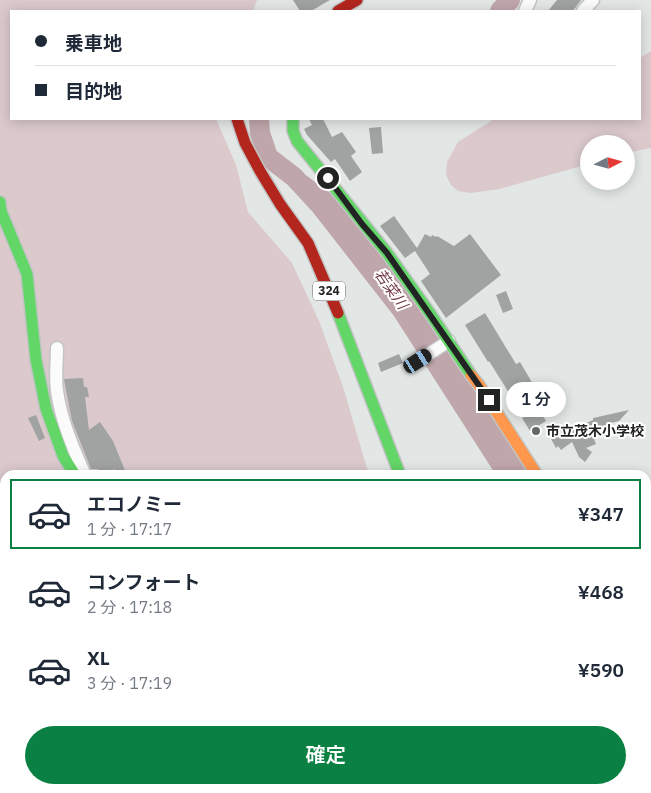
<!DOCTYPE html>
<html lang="ja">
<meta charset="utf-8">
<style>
body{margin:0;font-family:"IBM Plex Sans","Noto Sans JP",sans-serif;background:#f6f6f7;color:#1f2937;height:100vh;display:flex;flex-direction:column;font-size:19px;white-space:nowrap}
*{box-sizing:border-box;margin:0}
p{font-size:16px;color:#747a83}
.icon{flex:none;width:28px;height:28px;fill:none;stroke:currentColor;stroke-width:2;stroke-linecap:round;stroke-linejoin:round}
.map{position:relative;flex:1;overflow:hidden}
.sheet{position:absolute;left:0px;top:470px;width:651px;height:324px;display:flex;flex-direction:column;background:#fff;border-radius:15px 15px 0 0;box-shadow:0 2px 12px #0003}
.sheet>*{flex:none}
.hud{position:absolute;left:10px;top:10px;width:631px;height:110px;border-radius:0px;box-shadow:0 2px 12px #0003;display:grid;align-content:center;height:110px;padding:0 25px;background:#fff}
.needle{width:32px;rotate:84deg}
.buttons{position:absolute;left:580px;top:135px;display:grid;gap:10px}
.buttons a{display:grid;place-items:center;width:55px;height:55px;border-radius:50%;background:#fff;box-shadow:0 2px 12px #0003;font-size:25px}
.end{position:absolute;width:22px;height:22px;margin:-11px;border:6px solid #222423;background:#fff;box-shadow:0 0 0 2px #fff}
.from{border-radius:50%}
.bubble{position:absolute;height:35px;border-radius:18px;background:#fff;box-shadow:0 2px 12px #0003;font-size:16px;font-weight:600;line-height:35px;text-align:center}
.car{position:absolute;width:15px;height:30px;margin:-15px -8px;border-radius:6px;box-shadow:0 0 4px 1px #0007;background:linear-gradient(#222 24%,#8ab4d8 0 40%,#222 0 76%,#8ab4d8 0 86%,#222 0)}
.hud b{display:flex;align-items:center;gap:18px;height:48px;font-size:19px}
.hud b+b{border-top:1px solid #e0e1e3}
.hud i{width:12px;height:12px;background:#1f2937}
ul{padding:9px 0 0;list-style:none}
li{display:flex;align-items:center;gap:15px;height:70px;margin:0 10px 8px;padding:0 15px;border:2px solid transparent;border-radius:0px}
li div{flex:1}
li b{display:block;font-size:19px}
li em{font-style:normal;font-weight:600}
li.on{border-color:#0b8043}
li>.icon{width:45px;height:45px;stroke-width:1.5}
.button{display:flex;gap:10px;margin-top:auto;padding:10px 25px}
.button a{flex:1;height:58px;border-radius:30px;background:#0b8043;color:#fff;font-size:20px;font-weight:600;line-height:58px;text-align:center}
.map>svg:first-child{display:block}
</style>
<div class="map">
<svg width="651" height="793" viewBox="0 0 651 793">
<rect width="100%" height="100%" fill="#e2e7e5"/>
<g fill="#dbc9cc">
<path d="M0 0H257L253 11H11V119H216L236 165 248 212 292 263 319 321 343 387 369 475H5V613L0 618Z"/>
<path d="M651 51V148L626 153V144H589V164L499 189 471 193 458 191 451 185 446 175 447 162 458 142 494 119H640V58Z"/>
<path d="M243 789H344L343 793H245Z"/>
</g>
<g fill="#bfa6aa">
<path d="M307 176 337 198 392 265 531 475H496L394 316 294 188Z"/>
<path d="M646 660 651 665V793H585L586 789H646Z"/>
</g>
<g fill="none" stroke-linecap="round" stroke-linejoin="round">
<g stroke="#bfa6aa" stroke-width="20">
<path d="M500 11 510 0"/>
<path d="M259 119 260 133 268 157 294 177 318 203"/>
</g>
</g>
<g fill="#a1a3a2">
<path d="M293 0H330L311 11H300Z"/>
<path d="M557 0H581L573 11H548Z"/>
<path d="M309 119H323L332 137 342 132 356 152 351 156 362 172 350 181 335 159 331 162 307 135 304 129 312 125Z"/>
<path d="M381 127 383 153 372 154 369 128Z"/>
<path d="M394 216 417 248 425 234 431 237 432 235 436 237 437 236 454 246 470 234 501 275 446 318 421 281 430 274 415 251 405 258 380 226Z"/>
<path d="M506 291 513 309 503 313 496 295Z"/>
<path d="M485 313 516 364 520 362 537 391 531 395 546 421 530 431 522 418 524 417 489 361 488 362 465 325Z"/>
<path d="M399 354 403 363 381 372 378 363Z"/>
<path d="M83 378 84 387H87L89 397H85L89 430 100 422 113 441 126 473 116 475 115 469 101 475 98 469H91L72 421 65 385 64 379Z"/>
<path d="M629 410 619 421 607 424V428L591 431 596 444 586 448 592 452 585 462 579 457 572 442 561 450 558 446 556 448 551 439 593 420V418Z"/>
<path d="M36 415 45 438 39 441 28 418Z"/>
</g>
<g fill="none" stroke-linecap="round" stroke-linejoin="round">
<g stroke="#c1c4c3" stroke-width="15">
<g id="street">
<path d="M525 11 530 0"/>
<path d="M583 11 593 0"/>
<path d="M57 348C57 362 55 377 57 391 61 420 73 448 85 475"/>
<path d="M418 361 449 341"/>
<path d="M646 594 651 592"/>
<path d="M646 621 651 629"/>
<path d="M0 638 5 645"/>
<path d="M194 789 196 793"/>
<path d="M452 793 454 789"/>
<path d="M532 793 533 789"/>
<path d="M581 793 582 789"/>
</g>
</g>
<g stroke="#c1c4c3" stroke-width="14">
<g id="fast">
<path d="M293 119V131L297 141 387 253 429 312 471 375"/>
<path d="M0 202 1 211 27 274 36 360 46 409 63 456 75 475"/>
<path d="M338 313 400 475"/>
<path d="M390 789V793"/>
</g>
</g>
<g stroke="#c1c4c3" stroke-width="14">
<path id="slow" d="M471 375 479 385 537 475"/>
</g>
<g stroke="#c1c4c3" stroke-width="14">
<g id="jam">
<path d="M338 11 357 0"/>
<path d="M237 119 245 143 260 171 280 204 308 243 338 313"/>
</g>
</g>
<use href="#street" stroke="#fbfbfb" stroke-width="12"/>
<use href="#fast" stroke="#63d668" stroke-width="11"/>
<use href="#slow" stroke="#ff974d" stroke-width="11"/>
<use href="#jam" stroke="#b3261e" stroke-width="11"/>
</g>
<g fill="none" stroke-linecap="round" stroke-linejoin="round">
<path stroke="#222423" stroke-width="6" d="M328 178 362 224 387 253 489 400"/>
</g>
<circle fill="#656867" stroke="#fff" stroke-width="2" cx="536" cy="431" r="5"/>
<g text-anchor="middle" stroke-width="4" stroke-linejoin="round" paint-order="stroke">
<rect fill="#fff" stroke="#646665" stroke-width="1" x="313" y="281.5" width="32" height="19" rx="4"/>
<g font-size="12" font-weight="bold" fill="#222423">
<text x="329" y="295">324</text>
</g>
<g font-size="14" font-weight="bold" fill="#222423" stroke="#fff" text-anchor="start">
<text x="546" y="436">市立茂木小学校</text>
</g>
<g font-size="15" font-style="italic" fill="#713a46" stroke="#fff">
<text transform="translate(391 289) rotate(55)" y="5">若菜川</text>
</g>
</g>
</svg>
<div class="buttons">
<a><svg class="needle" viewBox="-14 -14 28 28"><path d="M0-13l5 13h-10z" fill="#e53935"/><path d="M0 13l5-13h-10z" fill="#747a83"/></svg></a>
</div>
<i class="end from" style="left:328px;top:178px"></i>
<i class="end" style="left:489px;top:400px"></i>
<div class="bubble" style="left:506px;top:382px;width:60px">1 分</div>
<i class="car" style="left:418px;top:361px;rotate:57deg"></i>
<div class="hud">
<b><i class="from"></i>乗車地</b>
<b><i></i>目的地</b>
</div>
<section class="sheet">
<ul>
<li class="on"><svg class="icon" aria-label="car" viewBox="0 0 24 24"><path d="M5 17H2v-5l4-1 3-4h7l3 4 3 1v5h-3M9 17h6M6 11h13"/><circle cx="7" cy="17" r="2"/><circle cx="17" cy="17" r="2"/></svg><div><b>エコノミー</b><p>1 分 · 17:17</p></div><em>¥347</em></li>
<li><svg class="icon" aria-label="car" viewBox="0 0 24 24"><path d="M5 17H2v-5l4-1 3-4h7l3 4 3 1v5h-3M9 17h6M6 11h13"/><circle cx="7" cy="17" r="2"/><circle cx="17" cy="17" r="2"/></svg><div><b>コンフォート</b><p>2 分 · 17:18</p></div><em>¥468</em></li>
<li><svg class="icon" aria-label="car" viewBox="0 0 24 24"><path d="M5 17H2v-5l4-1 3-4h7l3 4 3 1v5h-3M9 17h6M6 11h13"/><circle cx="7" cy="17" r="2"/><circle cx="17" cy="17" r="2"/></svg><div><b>XL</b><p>3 分 · 17:19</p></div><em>¥590</em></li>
</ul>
<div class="button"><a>確定</a></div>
</section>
</div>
